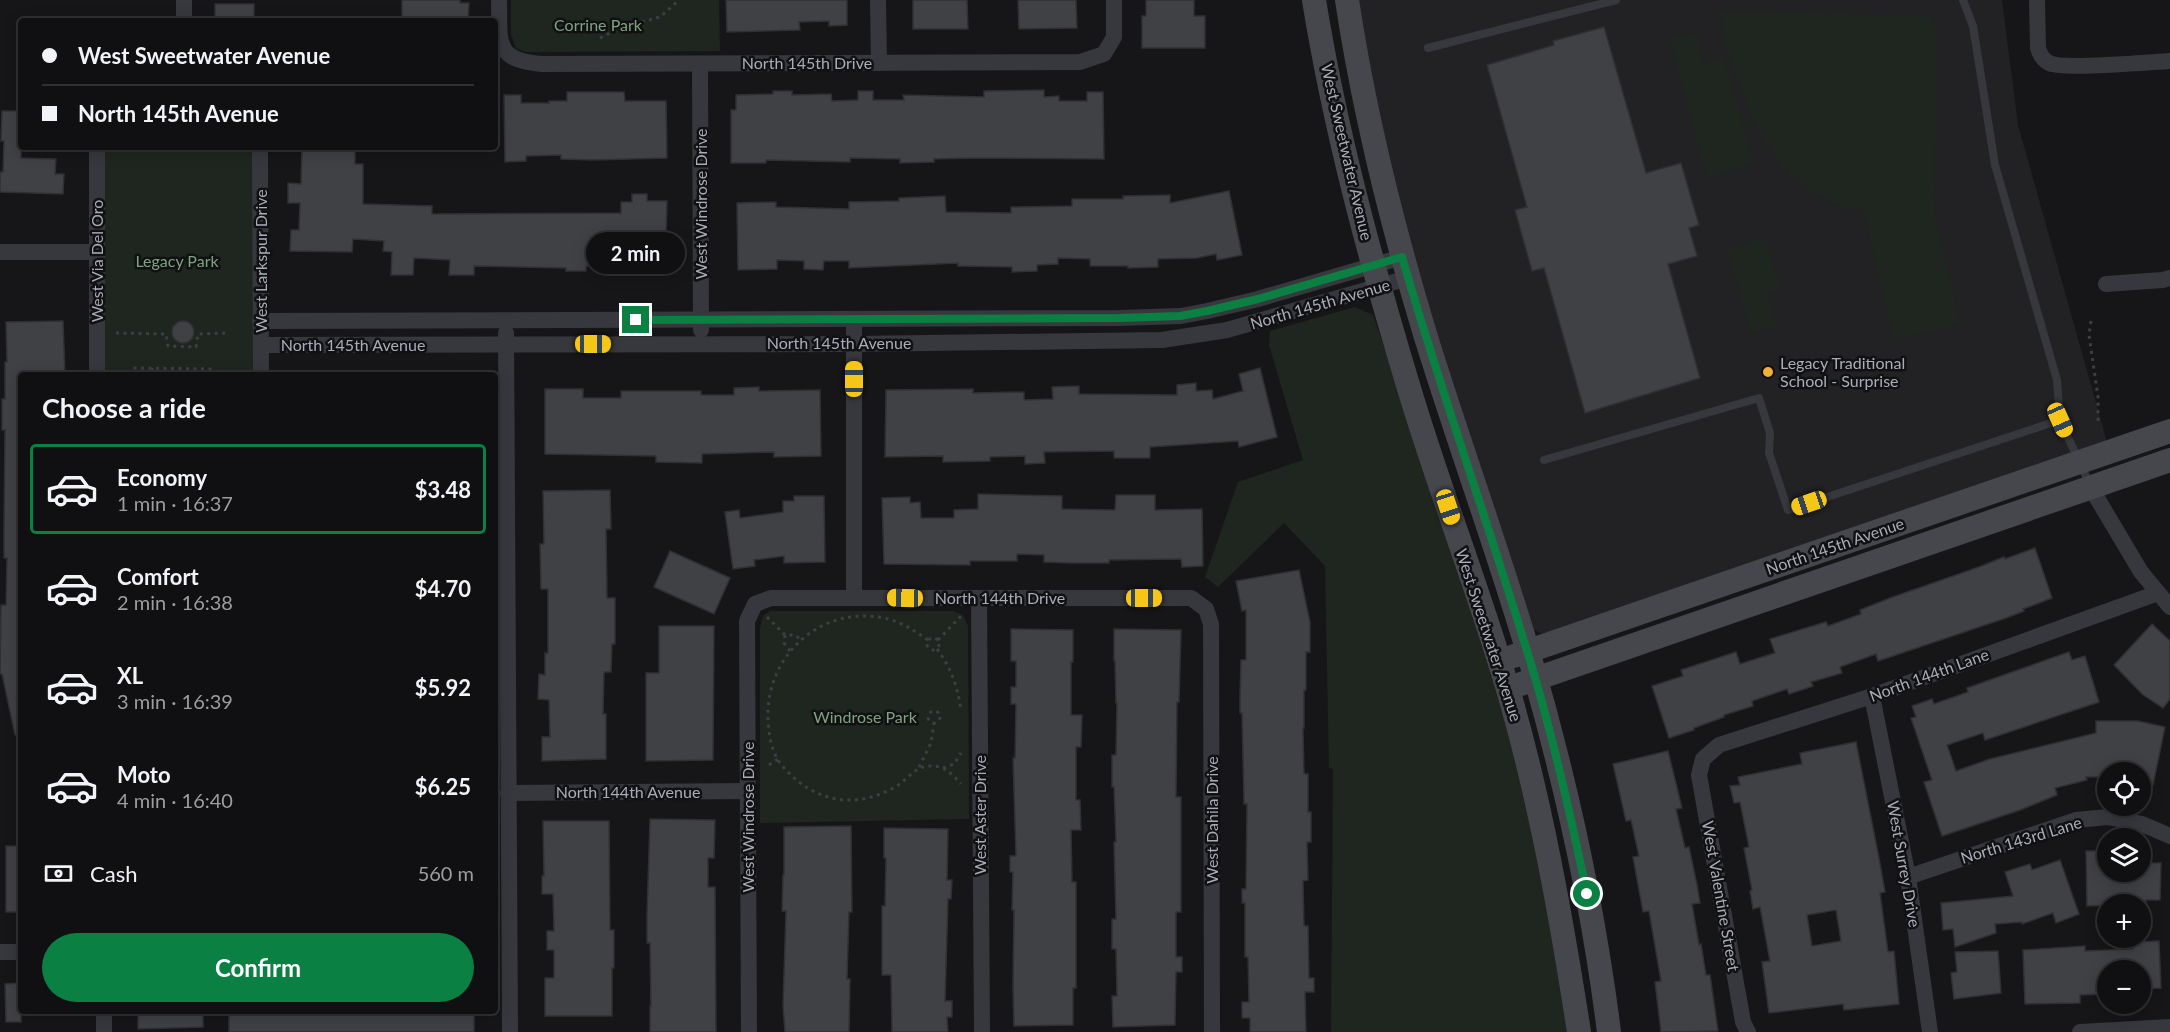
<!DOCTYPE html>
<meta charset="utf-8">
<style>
body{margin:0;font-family:Lato,sans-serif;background:#1e1e20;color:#f1f3f6;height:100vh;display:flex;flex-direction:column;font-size:22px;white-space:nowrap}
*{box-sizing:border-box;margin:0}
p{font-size:20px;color:#9c9d9f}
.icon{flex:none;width:33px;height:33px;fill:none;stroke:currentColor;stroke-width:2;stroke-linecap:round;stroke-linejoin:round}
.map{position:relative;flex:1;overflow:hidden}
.side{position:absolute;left:18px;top:372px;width:480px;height:642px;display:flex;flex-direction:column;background:#101012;border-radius:6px;box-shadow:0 3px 15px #0003,0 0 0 2px #303032}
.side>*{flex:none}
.banner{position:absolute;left:18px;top:18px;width:480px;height:132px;border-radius:6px;box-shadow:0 3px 15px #0003,0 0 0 2px #303032;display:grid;align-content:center;height:132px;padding:0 24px;background:#101012}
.controls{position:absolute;left:2097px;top:762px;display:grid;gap:12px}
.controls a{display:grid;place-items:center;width:54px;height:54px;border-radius:50%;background:#101012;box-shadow:0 3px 15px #0003,0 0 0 2px #303032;font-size:30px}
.end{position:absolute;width:27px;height:27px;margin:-14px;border:8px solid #0b8043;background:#fff;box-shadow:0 0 0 3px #fff}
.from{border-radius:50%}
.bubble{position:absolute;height:42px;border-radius:21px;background:#101012;box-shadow:0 3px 15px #0003,0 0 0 2px #303032;font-size:20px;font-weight:700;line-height:42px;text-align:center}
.car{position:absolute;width:18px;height:36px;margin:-18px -9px;border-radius:8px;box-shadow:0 0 4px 2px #0007;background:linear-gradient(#f5c518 24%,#345 0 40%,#f5c518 0 76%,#345 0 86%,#f5c518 0)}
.banner b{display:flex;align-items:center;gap:21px;height:57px;font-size:22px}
.banner b+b{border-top:2px solid #303032}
.banner i{width:15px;height:15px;background:#f1f3f6}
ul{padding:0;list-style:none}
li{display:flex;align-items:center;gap:18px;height:90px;margin:0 12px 9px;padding:0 12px;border:3px solid transparent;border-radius:6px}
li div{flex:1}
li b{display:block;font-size:22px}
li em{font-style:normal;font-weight:700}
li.active{border-color:#0b8043}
li>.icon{width:54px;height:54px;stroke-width:1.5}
h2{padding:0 24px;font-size:27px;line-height:72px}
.pay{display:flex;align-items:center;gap:15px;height:66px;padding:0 24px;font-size:22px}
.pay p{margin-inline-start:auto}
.primary-button{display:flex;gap:12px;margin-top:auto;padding:12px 24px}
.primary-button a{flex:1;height:69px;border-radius:36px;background:#0b8043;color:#fff;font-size:24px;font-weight:700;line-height:69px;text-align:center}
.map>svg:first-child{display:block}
</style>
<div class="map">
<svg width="2170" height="1032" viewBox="0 0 2170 1032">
<rect width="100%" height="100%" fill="#161618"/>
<path fill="#222225" d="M1356 0H2002L2018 125 2107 442 1547 635 1538 632 1531 627 1425 302 1389 166Z"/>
<g fill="#1e261f">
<path d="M511 0H719L720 51 525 52 516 48 511 35Z"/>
<path d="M1720 10 1929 16 1937 25 1934 212 1961 324 1894 340 1863 211 1845 209 1815 195 1783 168 1764 139 1748 108 1724 44Z"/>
<path d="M1695 32 1703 63 1724 57 1754 164 1707 178 1669 38Z"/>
<rect x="101" y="147" width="152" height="228"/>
<path d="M1766 238 1780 289 1767 293 1777 327 1751 334 1727 249Z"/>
<path d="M1355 307 1373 315 1497 675 1512 728 1573 1032H1331L1333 769 1329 768 1325 566 1284 523 1218 587 1205 577 1238 482 1303 460 1269 345 1270 331Z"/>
<path d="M770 611H953L963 615 968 626 969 819 760 823V628L763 616Z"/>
</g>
<g fill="#404145" stroke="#303034" stroke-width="1.5" fill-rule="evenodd">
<path d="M402 0H460V3H469L468 20 402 19Z"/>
<path d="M726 0H847V25L829 26V21L799 22 800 30 727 32Z"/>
<path d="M913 0H967L968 29H913Z"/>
<path d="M1018 0H1076L1077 28 1019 29Z"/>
<path d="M1146 0H1194V16H1205V48H1142V16H1146Z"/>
<rect x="215" y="4" width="39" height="17"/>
<path d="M1604 27 1646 173 1681 163 1699 225 1689 228 1697 256 1668 264 1700 378 1585 413 1544 268 1532 271 1515 210 1527 207 1487 65 1554 45 1553 41Z"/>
<path d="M1044 90V97L1059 96V101H1087V92H1103L1104 159 975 158 934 159V162L900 163V159L850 158V162L766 160V163H731V110H736V95L773 94V91H792V95L831 94 832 101 858 100V91H873V100H904L903 95 984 97V91Z"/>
<path d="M567 92H624L625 101H666L667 158 592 160 561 159V155L526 156V161L505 162 504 95H521V103H549V101H567Z"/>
<path d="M2 111H21V158L56 159 55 174H64L63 194 0 192V172H3L4 141H1Z"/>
<path d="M302 147H355V164H363V204L432 206V214L621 213V202H632V194H647V201H667L665 268H621V266H586V271H566V268L474 266V275H449L450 260 414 258 413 275H391L392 252 383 251 384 241 353 239 352 252 290 251 291 230H299L300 203H288V183L301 184Z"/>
<path d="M1229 191 1242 255 1217 260 1216 254 1197 258 1158 259V267L1128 268V266H1090V259L1058 258V264L1037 265V271L1012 272V267L958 266V263L849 268V261H824L823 270 804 269V261L777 260V269L738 270 737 203 776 202V207L849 209V202L899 201V198L945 196 946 212 1011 213V207L1072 206V199H1123V196L1170 195V203Z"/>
<circle cx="183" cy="332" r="11"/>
<path d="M63 321 65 375H21V734L15 735 2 674H0L1 605H6L7 558H4V527L5 430H2V399H5V362H7L6 322Z"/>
<path d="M1260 368 1277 437 1239 447 1238 441 1150 447V458H1114V451L1044 452 1045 463 1025 464V456L990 457V461L943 462V456L885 457 886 390 973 389V393L1024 392V400L1053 399 1052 387 1079 386V394L1177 395V385L1196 383V391L1212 390 1213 399 1243 391 1239 374Z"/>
<path d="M759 387V391L820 390 821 456 774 457V452L702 454V463L656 462V456L545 454V389H583V398H621V391H701V395H734V388Z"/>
<path d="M610 490 611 529H606L607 598H615V644H612L611 672H604L603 714H606V759L542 761V737H550L549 700 538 699 539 674 545 675V653H548V589H541L540 544H544L543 491Z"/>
<path d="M978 494 1062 496V509L1115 510 1116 495H1155V510L1202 509 1203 566 1182 567 1181 559 1109 560V563H1069L1044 562V555L1017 554V561H970V565L884 564 882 498 910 497V503L920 502 921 518H954V510L978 509Z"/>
<path d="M794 496H824L825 562 784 563V556L754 560 755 566 733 569 725 512 739 510 740 518 783 512V501H794Z"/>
<path d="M2035 548 2052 598 2023 609 2024 611 2006 618 1878 661 1876 654 1840 667 1842 673 1811 682 1813 686 1789 694 1787 689 1752 701 1753 706 1724 715V717L1694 728V730L1669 738 1652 686 1683 676 1681 670 1736 652 1740 664 1775 653 1770 639 1826 622 1828 626 1861 614 1860 610 1890 598 1979 567 2004 557 2005 559Z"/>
<path d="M670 551 730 578 714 614 654 587Z"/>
<path d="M1299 570 1310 622V652H1306V690H1304V728H1303L1304 774H1308V812H1311V842H1307L1308 880 1303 881 1304 926H1308L1309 978H1314V992H1305L1306 1032H1250V1018H1242V1002H1249L1248 957H1245V903H1242V889H1246L1247 804H1244L1242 713H1240V697L1241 660H1246V610L1242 611 1236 581Z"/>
<path d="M2152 624 2170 641V699L2163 708 2142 694 2114 665Z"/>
<path d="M659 626H714L713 760 646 761V673H659Z"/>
<path d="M1011 629 1073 630V662H1071V715H1082L1081 747H1076V800H1080L1081 830H1071L1072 882H1076V988H1073V1025L1014 1026 1013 987 1014 910H1012L1013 872H1010V856H1016L1013 758H1015L1016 704H1011V687H1016V661H1011Z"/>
<path d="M1114 629 1181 630 1179 702H1177L1176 797H1181V912H1176V957H1182V972H1176L1175 1025 1113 1027 1112 996H1117L1116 949H1112V919H1116L1114 842H1116L1114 787H1112V755H1116L1117 703H1116L1115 661H1114Z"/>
<path d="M2069 652 2072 660 2085 656 2099 702 1985 740 1983 733 1947 745 1956 771 1990 759 2096 733V721H2138L2165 727 2153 785 2140 782V772H2108V777H2086L2087 780 2055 788 2057 795 2020 810 1942 836 1924 782 1932 780 1911 718 1916 717 1912 706 1932 699 1934 704 1968 692 1967 688Z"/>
<path d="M1856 742 1879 858 1885 892 1880 893 1888 952 1894 951 1899 1004 1844 1010 1843 1004 1769 1013 1762 962 1770 961 1760 907 1753 909 1750 891 1752 890 1744 848 1749 847 1740 802 1734 803 1730 786 1740 785 1738 777 1802 764 1800 753ZM1836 910 1841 941 1812 946 1807 915Z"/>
<path d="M1668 751 1682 808 1676 809 1685 848 1689 847 1697 885 1700 903 1692 904 1699 945 1701 944 1706 975H1710L1718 1031 1661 1032 1655 982 1661 981 1649 911 1643 912 1633 857 1639 856 1631 820 1626 821 1613 764Z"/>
<path d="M650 819 715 820 714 858H708V887H715L716 1032H650V1006H651L650 943H647V915Z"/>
<path d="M543 821H609L610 930H614V968H612V1016H545V978H554V950H547V931H554L553 894H542V876H544Z"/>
<path d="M851 826 852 912H849L847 979H850L849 1032H785L783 1006 786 911H782L783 875H784V827Z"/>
<path d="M884 828 948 829 947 880H952L951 899H948L945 1001H952V1017H947L948 1032H892L891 975H882V906H885L886 858H884Z"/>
<rect x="6" y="846" width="15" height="66"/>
<path d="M2086 851H2108V872H2140V863H2161L2160 900H2146V904L2087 906Z"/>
<path d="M2060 860 2079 914 2056 923 2053 913 2022 924V922L1995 924 1996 933 1955 947 1953 929 1943 930 1941 903 2013 896 2005 872 2030 864 2032 870Z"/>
<path d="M2159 941 2161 988 2140 989V970H2108V994L2080 995V1003L2025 1004 2023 950 2085 946V951L2133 949 2132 942Z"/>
<path d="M1998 951 2001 993 1954 999 1951 973 1957 972 1955 952Z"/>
<path d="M21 983V1022H6L5 984Z"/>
<path d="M138 1011H203V1027L138 1029Z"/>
<rect x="229" y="1011" width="245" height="21"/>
</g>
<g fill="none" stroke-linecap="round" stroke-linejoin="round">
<g stroke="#3d3f44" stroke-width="3" stroke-dasharray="3 4.5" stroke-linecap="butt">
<path d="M600 38 622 27 660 17 679 0"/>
<path d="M2091 321 2089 335 2098 397V424"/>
<path d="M116 333 166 334 168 346 196 347 198 334 228 333"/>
<path d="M152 368 153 375"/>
<path d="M133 375V368L215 369V375"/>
<path d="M767 617 785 635"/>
<circle cx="933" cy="644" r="6"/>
<path d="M928 640C915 631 903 623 888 619 822 603 765 655 768 720 769 734 771 751 780 763 811 802 854 811 897 786 909 778 916 765 932 766 945 766 953 775 961 784"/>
<path d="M938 640 962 615"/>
<path d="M937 649C951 668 958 687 961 711"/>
<path d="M790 651 784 643 785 635H794L801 639"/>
<circle cx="934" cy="717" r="6"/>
<path d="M769 765 778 759"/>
<path d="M919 767 931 743 934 723"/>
<path d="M943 768 954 764 961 753"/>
</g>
<g stroke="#37383d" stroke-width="8">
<path d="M1963 0 1973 26 1995 165 2057 380 2060 420 2090 485"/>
<path d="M1428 48 1616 0"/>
<path d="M1544 460 1759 398 1770 433 1769 453 1788 510 2060 420"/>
</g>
<g stroke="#37383d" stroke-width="16">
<path d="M184 0V21"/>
<path d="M499 0C500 41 493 60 542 64L1080 62 1104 54 1114 37V0"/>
<path d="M878 0 879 63"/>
<path d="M2037 0 2038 48C2040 55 2043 60 2049 63 2062 70 2150 62 2170 61"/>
<path d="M700 64 701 330"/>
<path d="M260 147 261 375"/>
<path d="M0 252H97"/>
<path d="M2106 284 2163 280 2170 278"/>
<path d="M854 319V598"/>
<path d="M260 321 1119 318 1181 316 1207 311 1258 299 1402 257"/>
<path d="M506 333 510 1032"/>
<path d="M261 345 854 344 1162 340 1227 330 1408 278"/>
<path d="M97 375V147"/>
<path d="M2091 488 2141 572 2170 607"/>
<path d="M979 599 982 1032"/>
<path d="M1872 696 1908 877 1930 1032"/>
<path d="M508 793 748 791"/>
<path d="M1908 877 2076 820 2108 817 2142 824 2170 836"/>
<path d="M0 952H21"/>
<path d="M104 1032V1011"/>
<path d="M749 1032 747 621 755 604 771 598H1191L1206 609 1211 624 1212 1032"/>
<path d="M1748 1032 1743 1022 1699 775 1703 759 1719 745 1872 696 2158 593"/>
<path d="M2080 1032 2170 1027"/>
</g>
<g stroke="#45474d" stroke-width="24">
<path d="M1314 0C1335 130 1370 259 1408 385 1438 486 1477 585 1507 686 1540 798 1561 916 1579 1032"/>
<path d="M1347 0C1364 113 1392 225 1425 334 1458 441 1497 547 1529 655 1565 778 1593 904 1609 1032"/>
<path d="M1514 656 2170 431"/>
<path d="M1521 684 2170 460"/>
</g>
</g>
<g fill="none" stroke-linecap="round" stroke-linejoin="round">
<path stroke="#0b8043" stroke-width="8" d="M636 320 1119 318 1180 316 1207 311 1258 299 1402 257C1440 389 1487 519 1527 651 1552 731 1570 812 1587 894"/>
</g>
<circle fill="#f2b134" stroke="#111113" stroke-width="2" cx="1768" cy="372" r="6"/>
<g text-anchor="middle" stroke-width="5" stroke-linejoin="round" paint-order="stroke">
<g font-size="16" fill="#7fa381" stroke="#111113">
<text x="598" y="31">Corrine Park</text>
<text x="177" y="267">Legacy Park</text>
<text x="865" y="723">Windrose Park</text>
</g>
<g font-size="16" fill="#a8adb8" stroke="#111113">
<text x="807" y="69">North 145th Drive</text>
<text transform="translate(1347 152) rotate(77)" y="6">West Sweetwater Avenue</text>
<text transform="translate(701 204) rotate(-90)" y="6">West Windrose Drive</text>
<text transform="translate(97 261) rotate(-90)" y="6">West Via Del Oro</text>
<text transform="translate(261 261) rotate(-90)" y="6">West Larkspur Drive</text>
<text transform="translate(1320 304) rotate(-16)" y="6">North 145th Avenue</text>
<text x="839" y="349">North 145th Avenue</text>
<text x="353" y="351">North 145th Avenue</text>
<text transform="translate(1835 546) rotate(-19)" y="6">North 145th Avenue</text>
<text x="1000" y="604">North 144th Drive</text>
<text transform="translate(1489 635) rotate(72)" y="6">West Sweetwater Avenue</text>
<text transform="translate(1929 675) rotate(-20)" y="6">North 144th Lane</text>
<text x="628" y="798">North 144th Avenue</text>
<text transform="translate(980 815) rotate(-90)" y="6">West Aster Drive</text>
<text transform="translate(748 817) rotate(-90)" y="6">West Windrose Drive</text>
<text transform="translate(1212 820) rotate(-90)" y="6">West Dahila Drive</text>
<text transform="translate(2021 840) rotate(-17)" y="6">North 143rd Lane</text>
<text transform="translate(1904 864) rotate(80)" y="6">West Surrey Drive</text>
<text transform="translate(1721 896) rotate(80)" y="6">West Valentine Street</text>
</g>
<g font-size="16" fill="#a8adb8" stroke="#111113" text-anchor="start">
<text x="1780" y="369">Legacy Traditional<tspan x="1780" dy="18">School - Surprise</tspan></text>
</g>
</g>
</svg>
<div class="controls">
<a><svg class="icon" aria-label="locate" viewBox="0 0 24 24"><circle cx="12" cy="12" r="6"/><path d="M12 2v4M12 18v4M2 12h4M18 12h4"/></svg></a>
<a><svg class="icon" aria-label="layers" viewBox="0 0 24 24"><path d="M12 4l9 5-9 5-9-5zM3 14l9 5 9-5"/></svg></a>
<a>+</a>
<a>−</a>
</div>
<i class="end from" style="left:1587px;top:894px"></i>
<i class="end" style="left:636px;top:320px"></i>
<div class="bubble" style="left:586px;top:232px;width:99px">2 min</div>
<i class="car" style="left:593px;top:344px;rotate:90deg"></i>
<i class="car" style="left:854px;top:379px;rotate:0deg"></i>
<i class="car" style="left:2060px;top:420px;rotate:156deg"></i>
<i class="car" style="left:1809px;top:503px;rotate:251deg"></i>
<i class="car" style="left:1448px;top:507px;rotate:162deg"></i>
<i class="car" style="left:905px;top:598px;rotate:271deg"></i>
<i class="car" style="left:1144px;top:598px;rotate:90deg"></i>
<div class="banner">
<b><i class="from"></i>West Sweetwater Avenue</b>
<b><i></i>North 145th Avenue</b>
</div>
<section class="side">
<h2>Choose a ride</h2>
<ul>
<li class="active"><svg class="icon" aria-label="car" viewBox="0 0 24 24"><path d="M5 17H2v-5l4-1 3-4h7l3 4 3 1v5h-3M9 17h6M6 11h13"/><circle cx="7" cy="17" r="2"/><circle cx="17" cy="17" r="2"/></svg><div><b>Economy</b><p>1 min · 16:37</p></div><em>$3.48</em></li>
<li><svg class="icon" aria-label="car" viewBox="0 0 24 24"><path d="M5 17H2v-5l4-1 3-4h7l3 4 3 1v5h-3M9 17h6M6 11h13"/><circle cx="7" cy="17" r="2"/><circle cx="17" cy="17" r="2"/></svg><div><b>Comfort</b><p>2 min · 16:38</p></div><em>$4.70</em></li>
<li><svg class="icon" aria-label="car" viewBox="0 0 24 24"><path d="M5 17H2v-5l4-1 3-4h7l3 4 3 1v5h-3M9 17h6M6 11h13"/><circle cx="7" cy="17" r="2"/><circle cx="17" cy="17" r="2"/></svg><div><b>XL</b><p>3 min · 16:39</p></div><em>$5.92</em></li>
<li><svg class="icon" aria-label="car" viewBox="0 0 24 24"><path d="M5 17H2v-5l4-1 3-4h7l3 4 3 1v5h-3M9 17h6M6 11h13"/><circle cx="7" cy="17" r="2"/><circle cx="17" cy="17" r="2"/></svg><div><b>Moto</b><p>4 min · 16:40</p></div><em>$6.25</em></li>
</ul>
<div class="pay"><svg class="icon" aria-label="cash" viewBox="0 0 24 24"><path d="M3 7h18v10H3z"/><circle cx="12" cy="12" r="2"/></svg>Cash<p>560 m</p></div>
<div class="primary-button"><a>Confirm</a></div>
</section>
</div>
